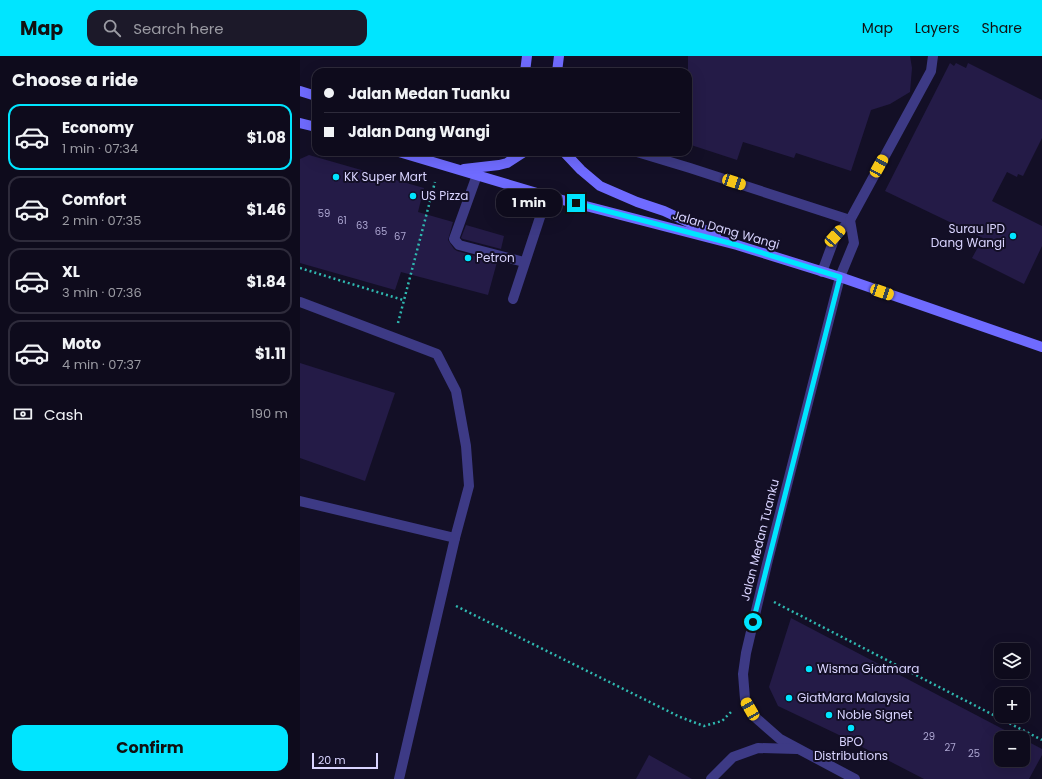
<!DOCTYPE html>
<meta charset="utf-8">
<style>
body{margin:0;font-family:Poppins,sans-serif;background:#1c1929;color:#f1f3f6;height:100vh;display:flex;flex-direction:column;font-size:15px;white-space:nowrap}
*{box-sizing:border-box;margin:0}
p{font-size:13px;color:#9b9ba3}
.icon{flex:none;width:22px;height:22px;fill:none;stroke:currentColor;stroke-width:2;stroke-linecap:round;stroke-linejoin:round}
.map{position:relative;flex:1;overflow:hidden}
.sheet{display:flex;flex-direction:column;background:#0e0b1c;width:300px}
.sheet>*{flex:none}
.guide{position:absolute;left:12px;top:12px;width:380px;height:88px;border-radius:12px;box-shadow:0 4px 16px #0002,0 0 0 1px #2e2b3b;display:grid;align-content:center;height:88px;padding:0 12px;background:#0e0b1c}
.buttons{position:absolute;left:694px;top:587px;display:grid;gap:8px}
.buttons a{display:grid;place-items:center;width:36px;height:36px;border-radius:8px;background:#0e0b1c;box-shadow:0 4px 16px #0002,0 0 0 1px #2e2b3b;font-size:20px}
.scale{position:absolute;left:12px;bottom:10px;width:66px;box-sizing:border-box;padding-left:4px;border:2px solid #d9d4ff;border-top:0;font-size:11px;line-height:14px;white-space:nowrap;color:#d9d4ff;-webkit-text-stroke:3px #130f26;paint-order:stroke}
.end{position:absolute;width:18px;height:18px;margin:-9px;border:5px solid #00e5ff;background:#111;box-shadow:0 0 0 2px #111}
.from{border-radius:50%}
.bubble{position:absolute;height:28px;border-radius:12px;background:#0e0b1c;box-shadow:0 4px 16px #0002,0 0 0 1px #2e2b3b;font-size:13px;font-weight:700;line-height:28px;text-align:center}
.car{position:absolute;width:12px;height:24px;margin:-12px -6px;border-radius:5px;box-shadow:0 0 3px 1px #0007;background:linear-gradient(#f5c518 24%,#345 0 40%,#f5c518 0 76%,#345 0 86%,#f5c518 0)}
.guide b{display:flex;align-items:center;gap:14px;height:38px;font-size:15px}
.guide b+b{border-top:1px solid #2e2b3b}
.guide i{width:10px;height:10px;background:#f1f3f6}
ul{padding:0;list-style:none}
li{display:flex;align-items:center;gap:12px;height:66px;margin:0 8px 6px;padding:0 4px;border:2px solid #2e2b3b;border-radius:12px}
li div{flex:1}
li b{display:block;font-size:15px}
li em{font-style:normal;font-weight:700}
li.active{border-color:#00e5ff}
li>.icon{width:36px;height:36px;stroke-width:1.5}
h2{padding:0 12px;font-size:18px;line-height:48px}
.pay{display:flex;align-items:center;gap:10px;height:44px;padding:0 12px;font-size:15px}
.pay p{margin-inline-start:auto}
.button{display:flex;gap:8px;margin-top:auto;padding:8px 12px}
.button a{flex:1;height:46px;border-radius:12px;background:#00e5ff;color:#111;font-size:16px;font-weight:700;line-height:46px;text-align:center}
header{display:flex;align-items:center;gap:24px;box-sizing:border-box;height:56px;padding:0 20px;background:#00e5ff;color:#111}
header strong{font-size:19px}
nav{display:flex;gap:22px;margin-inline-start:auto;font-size:14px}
.search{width:280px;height:36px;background:#1c1929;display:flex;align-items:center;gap:10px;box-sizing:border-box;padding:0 14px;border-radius:12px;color:#9b9ba3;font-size:15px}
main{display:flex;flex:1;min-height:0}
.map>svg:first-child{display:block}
</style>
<header>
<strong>Map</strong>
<div class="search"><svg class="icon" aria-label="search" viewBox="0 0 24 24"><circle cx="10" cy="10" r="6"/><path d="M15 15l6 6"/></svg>Search here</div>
<nav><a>Map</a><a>Layers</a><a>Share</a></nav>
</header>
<main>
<section class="sheet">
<h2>Choose a ride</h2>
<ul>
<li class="active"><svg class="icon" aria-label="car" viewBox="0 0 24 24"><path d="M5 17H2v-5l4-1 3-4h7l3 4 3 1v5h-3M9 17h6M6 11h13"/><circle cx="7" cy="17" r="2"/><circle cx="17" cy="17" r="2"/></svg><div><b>Economy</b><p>1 min · 07:34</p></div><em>$1.08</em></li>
<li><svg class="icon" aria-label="car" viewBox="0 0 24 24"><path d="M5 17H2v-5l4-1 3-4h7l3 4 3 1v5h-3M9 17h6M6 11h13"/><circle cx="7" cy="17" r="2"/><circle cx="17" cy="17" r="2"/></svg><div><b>Comfort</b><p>2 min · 07:35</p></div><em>$1.46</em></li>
<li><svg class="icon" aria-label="car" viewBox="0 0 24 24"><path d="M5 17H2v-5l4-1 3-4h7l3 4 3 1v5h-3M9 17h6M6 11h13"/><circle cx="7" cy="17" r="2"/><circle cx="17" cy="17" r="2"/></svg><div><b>XL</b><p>3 min · 07:36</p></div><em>$1.84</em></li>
<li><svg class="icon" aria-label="car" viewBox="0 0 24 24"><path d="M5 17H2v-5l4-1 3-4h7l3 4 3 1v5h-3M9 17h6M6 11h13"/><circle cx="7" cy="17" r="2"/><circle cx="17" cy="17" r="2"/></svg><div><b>Moto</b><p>4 min · 07:37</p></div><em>$1.11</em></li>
</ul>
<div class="pay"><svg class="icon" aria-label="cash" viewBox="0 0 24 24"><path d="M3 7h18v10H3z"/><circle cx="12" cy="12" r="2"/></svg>Cash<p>190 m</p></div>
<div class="button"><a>Confirm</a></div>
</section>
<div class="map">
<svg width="742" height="723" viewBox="0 0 742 723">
<rect width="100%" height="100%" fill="#130f26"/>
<g fill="#241b47">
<path d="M388 0H610L612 12 610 36 590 48 571 54 551 115 496 97 494 102 443 86 437 104 388 88Z"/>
<path d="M650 7 654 10 656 7 666 12 668 7 742 44V82L723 120 718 118 717 121 707 116 692 145 742 170V190L724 228 672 202 683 182 585 135Z"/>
<path d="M9 99 124 132 118 156 153 166 148 184 154 193 157 195 197 206 188 239 101 216 95 234 0 207V103Z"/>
<path d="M166 169 204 180 201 193 163 183 161 182Z"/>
<path d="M0 307 95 337 65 425 0 402Z"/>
<path d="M491 562 720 682H701V704H723V683L742 693V699L729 723H624L537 678 478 650 469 631Z"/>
<path d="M349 699 392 723H336Z"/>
</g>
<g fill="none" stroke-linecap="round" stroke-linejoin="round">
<g stroke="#2fb8b0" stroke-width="2.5" stroke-dasharray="2 3" stroke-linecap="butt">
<path d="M0 212 103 244"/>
<path d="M98 267 135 126"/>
<path d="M474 546 742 684"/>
<path d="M156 550 380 661 404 670 422 665 433 654"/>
</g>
<g stroke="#3d3a85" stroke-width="10">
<path d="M337 96 390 112 550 164"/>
<path d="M177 119 154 183 159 189 224 206"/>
<path d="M522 216 535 181 550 164 631 15 633 0"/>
<path d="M540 221 554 187 550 164"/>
<path d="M213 243 247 140"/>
<path d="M0 445 155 482"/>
</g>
<g stroke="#3d3a85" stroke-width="10">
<path d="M540 221 467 508 446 597 443 618 445 643 456 662 480 683 555 723"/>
<path d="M0 246 137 298 156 335 166 390 169 430 155 482 99 723"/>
<path d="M411 723 433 701 458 692 497 693"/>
</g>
<g stroke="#6f6bff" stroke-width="10">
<path d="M225 16 227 0"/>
<path d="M257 16 259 0"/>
<path d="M0 35 16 40"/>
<path d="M0 67 16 71"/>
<path d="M99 96 247 140 437 189 540 221 742 291"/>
<path d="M264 96 281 114 300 130 337 146 364 155 416 179"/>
<path d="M164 113 199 109 207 107 224 96"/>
</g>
</g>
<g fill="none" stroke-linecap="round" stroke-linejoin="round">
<path stroke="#00e5ff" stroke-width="5" d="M276 147 437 189 540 221 453 566"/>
</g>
<g fill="#00e5ff" stroke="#130f26" stroke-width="1.5">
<circle cx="36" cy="121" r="4"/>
<circle cx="113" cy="140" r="4"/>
<circle cx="713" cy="180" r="4"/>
<circle cx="168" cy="202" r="4"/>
<circle cx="509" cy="613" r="4"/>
<circle cx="489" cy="642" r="4"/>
<circle cx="529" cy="659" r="4"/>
<circle cx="551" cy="672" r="4"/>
</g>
<g text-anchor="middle" stroke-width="4" stroke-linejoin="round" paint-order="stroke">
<g font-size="10" fill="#aca6d1">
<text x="24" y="161">59</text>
<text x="42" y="168">61</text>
<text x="62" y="173">63</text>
<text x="81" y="179">65</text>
<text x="100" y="184">67</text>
<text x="629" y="684">29</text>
<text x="650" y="695">27</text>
<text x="674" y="701">25</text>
</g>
<g font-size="12" fill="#d9d4ff" stroke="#130f26" text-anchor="start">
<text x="44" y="125">KK Super Mart</text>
<text x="121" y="144">US Pizza</text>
<text x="705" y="177" text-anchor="end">Surau IPD<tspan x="705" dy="14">Dang Wangi</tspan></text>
<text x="176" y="206">Petron</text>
<text x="517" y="617">Wisma Giatmara</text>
<text x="497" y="646">GiatMara Malaysia</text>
<text x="537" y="663">Noble Signet</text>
<text x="551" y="690" text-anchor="middle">BPO<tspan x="551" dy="14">Distributions</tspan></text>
</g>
<g font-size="12" fill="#d9d4ff" stroke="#130f26">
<text transform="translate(426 174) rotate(16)" y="4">Jalan Dang Wangi</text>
<text transform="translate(460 484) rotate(-76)" y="4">Jalan Medan Tuanku</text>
</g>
</g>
</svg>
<div class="buttons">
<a><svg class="icon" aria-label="layers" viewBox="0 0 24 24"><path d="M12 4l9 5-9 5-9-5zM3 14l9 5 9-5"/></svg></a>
<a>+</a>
<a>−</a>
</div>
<div class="scale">20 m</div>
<i class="end from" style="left:453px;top:566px"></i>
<i class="end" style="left:276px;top:147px"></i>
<div class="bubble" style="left:196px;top:133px;width:66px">1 min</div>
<i class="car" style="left:579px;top:110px;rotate:29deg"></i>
<i class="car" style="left:434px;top:126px;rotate:108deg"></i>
<i class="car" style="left:535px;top:180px;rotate:42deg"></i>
<i class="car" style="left:582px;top:236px;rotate:109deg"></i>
<i class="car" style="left:450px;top:653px;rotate:330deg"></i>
<div class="guide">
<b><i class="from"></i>Jalan Medan Tuanku</b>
<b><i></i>Jalan Dang Wangi</b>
</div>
</div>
</main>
